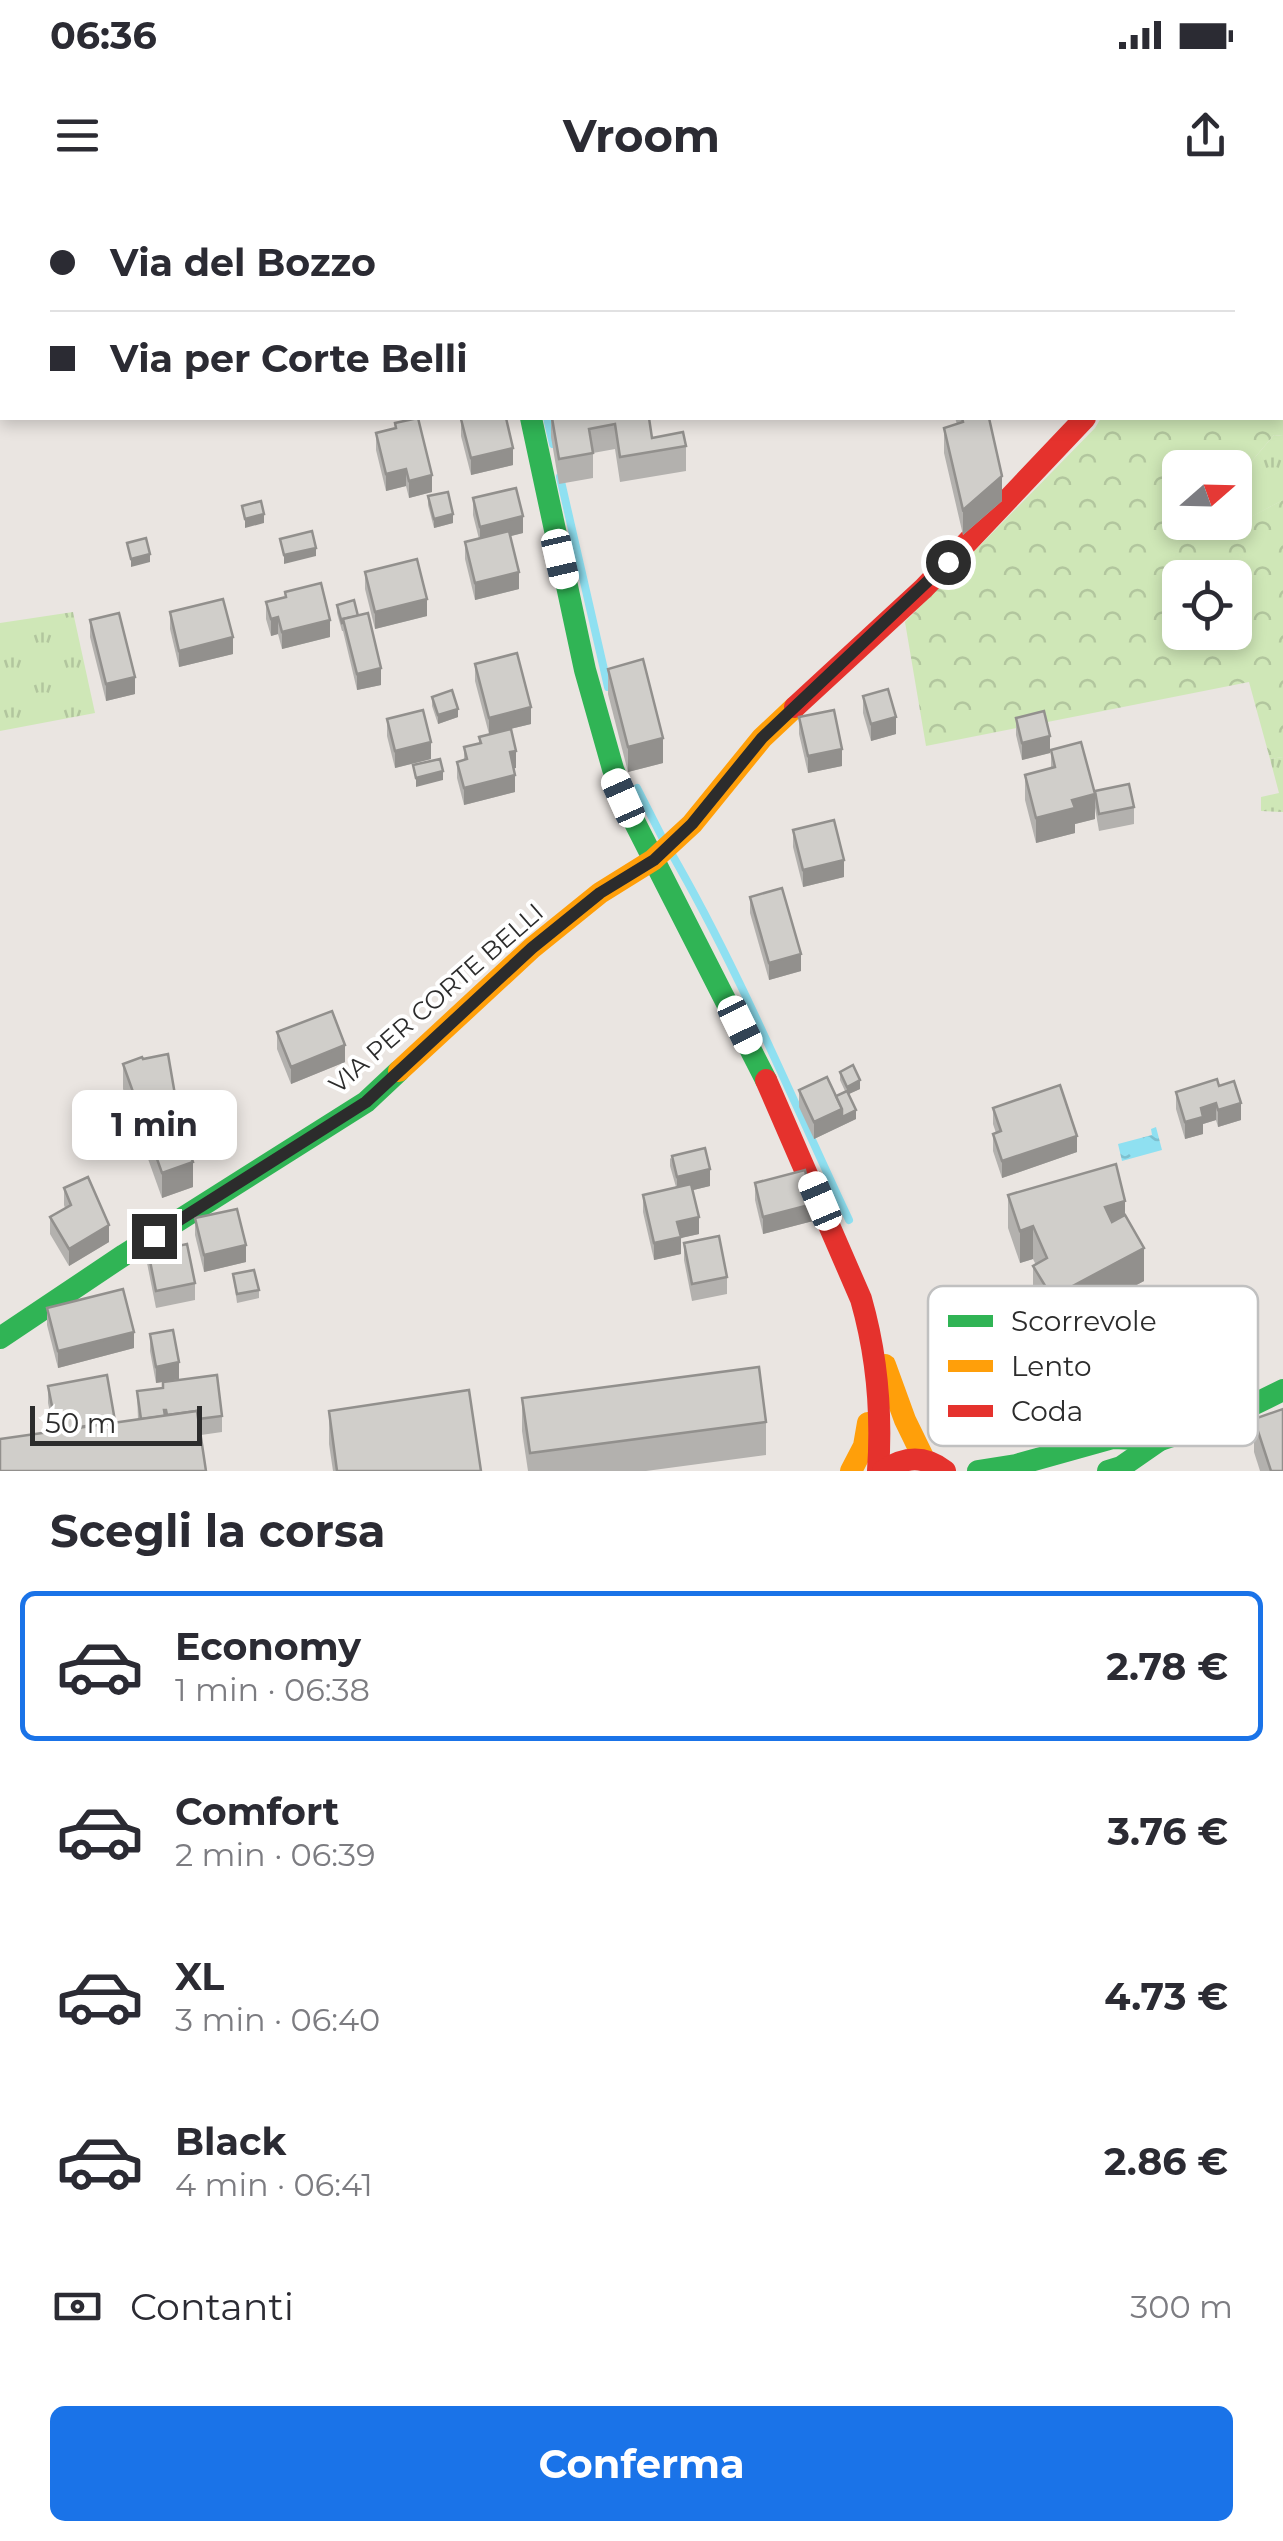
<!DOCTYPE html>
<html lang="it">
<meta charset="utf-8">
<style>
body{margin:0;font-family:Montserrat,sans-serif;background:#f2f2f3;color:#2b2b33;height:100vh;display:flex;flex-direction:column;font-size:38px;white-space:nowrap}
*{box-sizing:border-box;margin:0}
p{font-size:32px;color:#7c7c81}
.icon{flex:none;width:55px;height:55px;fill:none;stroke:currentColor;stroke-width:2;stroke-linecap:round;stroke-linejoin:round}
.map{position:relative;height:1271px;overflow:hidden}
.side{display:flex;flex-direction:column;background:#fff;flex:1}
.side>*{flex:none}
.hud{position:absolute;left:0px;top:0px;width:1285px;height:220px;box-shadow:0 5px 15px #0003;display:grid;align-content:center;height:220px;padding:0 50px;background:#fff}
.needle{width:65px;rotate:70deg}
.controls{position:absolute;left:1162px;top:250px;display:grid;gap:20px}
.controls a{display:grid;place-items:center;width:90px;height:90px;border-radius:15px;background:#fff;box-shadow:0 5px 15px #0003;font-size:50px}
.scale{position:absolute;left:30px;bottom:25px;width:172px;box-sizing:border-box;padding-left:10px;border:5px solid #2c2c2c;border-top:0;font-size:28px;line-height:35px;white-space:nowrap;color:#2c2c2c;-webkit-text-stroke:8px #fff;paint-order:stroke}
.end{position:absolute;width:45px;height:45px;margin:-22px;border:12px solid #2c2c2c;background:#fff;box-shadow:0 0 0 5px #fff}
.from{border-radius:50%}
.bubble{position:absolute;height:70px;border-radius:15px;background:#fff;box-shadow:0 5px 15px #0003;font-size:32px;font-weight:700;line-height:70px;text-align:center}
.car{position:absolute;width:30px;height:60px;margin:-30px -15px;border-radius:12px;box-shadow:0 0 8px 2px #0007;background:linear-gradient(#fff 24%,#345 0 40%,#fff 0 76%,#345 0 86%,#fff 0)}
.hud b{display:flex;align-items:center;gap:35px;height:95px;font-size:38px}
.hud b+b{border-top:2px solid #e1e1e2}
.hud i{width:25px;height:25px;background:#2b2b33}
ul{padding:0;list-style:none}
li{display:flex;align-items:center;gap:30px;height:150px;margin:0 20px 15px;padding:0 30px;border:5px solid transparent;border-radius:15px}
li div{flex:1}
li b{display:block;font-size:38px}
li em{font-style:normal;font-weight:700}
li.current{border-color:#1a73e8}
li>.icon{width:90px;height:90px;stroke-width:1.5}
h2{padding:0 50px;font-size:45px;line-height:120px}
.pay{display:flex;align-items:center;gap:25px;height:110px;padding:0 50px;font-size:38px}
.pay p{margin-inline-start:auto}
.primary-button{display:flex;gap:20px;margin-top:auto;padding:20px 50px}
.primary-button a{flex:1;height:115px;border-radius:15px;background:#1a73e8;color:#fff;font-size:40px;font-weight:700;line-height:115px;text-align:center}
.status{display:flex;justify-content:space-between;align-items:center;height:70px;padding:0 50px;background:#fff;direction:ltr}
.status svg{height:28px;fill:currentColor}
header{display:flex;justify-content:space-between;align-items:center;height:130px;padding:0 50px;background:#fff;font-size:45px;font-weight:700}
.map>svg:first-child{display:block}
</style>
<div class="status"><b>06:36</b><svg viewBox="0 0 49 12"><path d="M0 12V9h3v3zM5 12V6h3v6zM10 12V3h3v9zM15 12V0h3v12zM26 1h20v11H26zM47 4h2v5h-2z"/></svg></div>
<header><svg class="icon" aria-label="menu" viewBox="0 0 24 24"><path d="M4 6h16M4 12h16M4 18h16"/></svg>Vroom<svg class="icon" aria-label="share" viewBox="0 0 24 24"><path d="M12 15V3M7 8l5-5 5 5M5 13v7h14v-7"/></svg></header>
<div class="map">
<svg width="1283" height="1271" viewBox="0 0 1283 1271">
<defs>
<pattern id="grass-tufts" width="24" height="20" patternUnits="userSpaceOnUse" patternTransform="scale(2.5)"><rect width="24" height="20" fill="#cfe7b7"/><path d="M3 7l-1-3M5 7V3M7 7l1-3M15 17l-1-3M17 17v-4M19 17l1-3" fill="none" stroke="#b2c69e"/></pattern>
<pattern id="forest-crowns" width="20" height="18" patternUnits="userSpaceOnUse" patternTransform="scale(2.5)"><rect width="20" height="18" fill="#cfe7b7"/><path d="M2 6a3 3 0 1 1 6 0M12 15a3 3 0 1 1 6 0" fill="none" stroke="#b2c69e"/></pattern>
<pattern id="water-ripples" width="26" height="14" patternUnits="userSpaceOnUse" patternTransform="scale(2.5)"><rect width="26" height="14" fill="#8fe0f1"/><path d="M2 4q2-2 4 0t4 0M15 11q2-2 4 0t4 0" fill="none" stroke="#7cc0cf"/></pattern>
</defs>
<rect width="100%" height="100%" fill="#eae5e1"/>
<g fill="url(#grass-tufts)">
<path d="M1274 235 1283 236V300L1236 325 1235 281Z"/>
<path d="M73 412 95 513 0 531V423Z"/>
<path d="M1283 557V612L1261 611V597L1279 593 1270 559Z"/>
</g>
<g fill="url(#forest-crowns)" fill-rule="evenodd">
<path d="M0 0H196V2H2V189L0 181Z"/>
<path d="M1283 122V236L1274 235 1235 281V268H1180V322H1235V312L1237 324 1283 300V557L1270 559 1249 482 926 546 905 422 1095 228 1101 218H1282ZM1180 378H1235V432H1180Z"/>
</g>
<path fill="url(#water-ripples)" d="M1156 927 1162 950 1122 961 1118 944 1152 935 1151 929Z"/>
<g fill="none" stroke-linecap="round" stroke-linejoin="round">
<g stroke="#8fe0f1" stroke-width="8">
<path d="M507 0V2"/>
<path d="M547 218 553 244"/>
<path d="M560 277 608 487"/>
<path d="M637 588 663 639"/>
<path d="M670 651C739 770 791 897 849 1020"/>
</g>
<path stroke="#fcfbfa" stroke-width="22" d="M1170 2 1171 0"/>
<g stroke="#30b455" stroke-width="22">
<path d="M491 0 492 2"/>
<path d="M531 218 585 470 613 569 632 617 766 880"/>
<path d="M0 1138 124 1055 366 902 399 871"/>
<path d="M978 1271 1016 1265 1113 1238 1160 1240 1224 1219 1283 1190"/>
<path d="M1108 1271 1121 1267 1160 1240"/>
</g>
<g stroke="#ff9f0a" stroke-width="22">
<path d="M399 871 532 748 600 693 653 660 692 624 762 538 795 507"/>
<path d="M885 1165 905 1220 924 1259"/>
<path d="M851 1271 864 1246 868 1223"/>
</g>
<g stroke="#e5322d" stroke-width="22">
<path d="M795 507 924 388 1085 218"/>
<path d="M766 880 861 1099C877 1155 882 1213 878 1271"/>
<path d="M883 1271C905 1256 924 1255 945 1271"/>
</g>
</g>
<g fill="#b3b1ae">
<path d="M551 218H649L652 238 686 246V271L620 282 615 249 593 253V278L559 284 551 237Z"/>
<path d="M955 218H989L1002 301 963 335 944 253V228L957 224Z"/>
<path d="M461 219 513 265 471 275 461 236Z"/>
<path d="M395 223 432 292 409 298 406 286 386 291 376 250V233L395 229Z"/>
<path d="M428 296 453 323 434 328 428 305Z"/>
<path d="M473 298 523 333 511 336 519 389 475 400 465 359V342L479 339 473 315Z"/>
<path d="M365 372 427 416 375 429 365 389Z"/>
<path d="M285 392 330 437 282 449 278 434 271 436 266 419V402L285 397Z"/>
<path d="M337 405 358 416 381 485 357 490 343 431H342L337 413Z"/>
<path d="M170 412 233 454 179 467 170 429Z"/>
<path d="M90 420 135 494 106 501 90 437Z"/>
<path d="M475 464 531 524 502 531 516 568H514L515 592 464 605 457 578V562L464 560V547L479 544V537L489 534 475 481Z"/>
<path d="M608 469 663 563 628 572 608 494Z"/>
<path d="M863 496 896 534 871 541 863 513Z"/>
<path d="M432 497 458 517 438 524 432 506Z"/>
<path d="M799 517 842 566 808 573 799 534Z"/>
<path d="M1016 518 1050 553 1022 560 1016 535Z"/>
<path d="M387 519 431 559 395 568 387 536Z"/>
<path d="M1051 550 1095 619 1075 624V633L1036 643 1025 600V575L1051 568Z"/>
<path d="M1095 591 1134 607V624L1099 631 1095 608Z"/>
<path d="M793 630 844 677 803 687 793 647Z"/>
<path d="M750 697 801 771 769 780 750 713Z"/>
<path d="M277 832 345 862 291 884 277 849Z"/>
<path d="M123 864 180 924 193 987 162 998 123 889Z"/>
<path d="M840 872 860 889 848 894 856 919 814 939 799 907V890L836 896 845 891 840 880Z"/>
<path d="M1219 886 1241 920 1218 927 1216 920 1203 924V934L1185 939 1176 909V892Z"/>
<path d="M993 908 1077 952 1002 978 993 951V934L996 933 993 924Z"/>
<path d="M670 958 710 986 693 990 699 1034 681 1038V1054L654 1060 643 1012V995L676 987 670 966Z"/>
<path d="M755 983 813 1021 763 1034 755 1000Z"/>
<path d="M64 988 109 1042 69 1066 50 1034V1017L65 1008 64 1005Z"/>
<path d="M1008 995 1125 1015 1144 1081 1052 1130 1033 1099V1066L1036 1065 1033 1059 1020 1063 1008 1028Z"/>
<path d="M195 1018 246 1062 204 1072 195 1035Z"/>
<path d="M684 1043 727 1077V1094L692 1101 684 1060Z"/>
<path d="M147 1046 169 1048 195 1083V1100L156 1108 147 1063Z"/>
<path d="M233 1074 259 1090V1098L237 1103Z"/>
<path d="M47 1108 134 1148 58 1168 47 1125Z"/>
<path d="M150 1134 179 1179 168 1181 222 1216V1232L201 1235 54 1232 48 1203V1186L107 1175 115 1223 138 1220 137 1191 163 1188V1182L156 1183 150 1151Z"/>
<path d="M522 1198 766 1222V1255L646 1271H528L522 1231Z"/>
<path d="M329 1211 481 1271H333L329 1244Z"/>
<path d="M1254 1219 1283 1271H1260L1254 1252Z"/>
</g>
<g fill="#92908d">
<path d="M513 248V265L471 275V258Z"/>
<path d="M406 269V286L386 291V274Z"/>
<path d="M432 275V292L409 298V281Z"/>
<path d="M1002 276V301L963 335V310Z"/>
<path d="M264 314V323L245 328V319Z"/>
<path d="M453 314V323L434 328V319Z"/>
<path d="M523 316V333L480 344V327Z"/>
<path d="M316 348V356L284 364V355Z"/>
<path d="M150 354V362L131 367V359Z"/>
<path d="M519 372V389L475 400V383Z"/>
<path d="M427 399V416L375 429V412Z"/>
<path d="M278 417V434L271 436V419Z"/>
<path d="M330 420V437L282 449V432Z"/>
<path d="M233 437V454L179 467V451Z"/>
<path d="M381 468V485L357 490V474Z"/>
<path d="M135 477V494L106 501V484Z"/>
<path d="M531 507V524L489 534V518Z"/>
<path d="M458 509V517L438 524V515Z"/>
<path d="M896 517V534L871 541V524Z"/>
<path d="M1050 536V553L1022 560V543Z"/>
<path d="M663 538V563L628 572V547Z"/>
<path d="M431 542V559L395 568V551Z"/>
<path d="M842 549V566L808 573V556Z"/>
<path d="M516 551V568L510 569V552Z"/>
<path d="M443 571V580L416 587V578Z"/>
<path d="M515 575V592L464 605V588Z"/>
<path d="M1095 594V619L1075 624V633L1036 643V618L1072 600Z"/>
<path d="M844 660V677L803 687V670Z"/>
<path d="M801 754V771L769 780V763Z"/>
<path d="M345 845V862L291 884V867Z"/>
<path d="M860 880V889L847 895V887Z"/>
<path d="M1216 903V920L1203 924V934L1185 939V922L1201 908Z"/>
<path d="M1241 903V920L1218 927V910Z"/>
<path d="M842 909 856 910V919L814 939V922Z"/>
<path d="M1077 936V952L1002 978V961Z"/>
<path d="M193 962V987L162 998V973Z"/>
<path d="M710 969V986L677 994V977Z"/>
<path d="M1125 1001V1034L1105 1039V1007Z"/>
<path d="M813 1004V1021L763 1034V1017Z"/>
<path d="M699 1017V1034L681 1038V1054L654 1060V1043L677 1022Z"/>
<path d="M109 1025V1042L69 1066V1049Z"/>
<path d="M1033 1026V1059L1020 1063V1031Z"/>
<path d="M246 1045V1062L204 1072V1055Z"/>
<path d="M1144 1048V1081L1052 1130V1097Z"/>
<path d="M134 1132V1148L58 1168V1151Z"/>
<path d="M179 1162V1179L156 1183V1167Z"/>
</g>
<g fill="#d0ceca" stroke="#92908d" stroke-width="2.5">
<path d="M596 0H622L612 2H597Z"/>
<path d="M1192 0H1262L1263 2H1192Z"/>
<path d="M418 218 432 275 409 281 406 269 386 274 376 233 396 228 395 223Z"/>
<path d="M467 218H506L513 248 471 258 461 219Z"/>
<path d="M552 218H649L652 238 683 232 686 246 620 257 615 224 589 229 593 253 559 259Z"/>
<path d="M962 218H989L1002 276 963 310 944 228 963 222Z"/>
<path d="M516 288 523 316 480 327 473 298Z"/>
<path d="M448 292 453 314 434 319 428 296Z"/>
<path d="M261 301 264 314 245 319 242 306Z"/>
<path d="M312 331 316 348 284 355 280 339Z"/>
<path d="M509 331 519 372 475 383 465 342Z"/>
<path d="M146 338 150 354 131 359 127 343Z"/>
<path d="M417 359 427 399 375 412 365 372Z"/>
<path d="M321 383 330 420 282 432 278 417 271 419 266 402 286 397 285 392Z"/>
<path d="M223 399 233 437 179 451 170 412Z"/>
<path d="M354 400 358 416 343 419 344 422 342 423 337 405Z"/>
<path d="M119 413 135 477 106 484 90 420Z"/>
<path d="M368 413 381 468 357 474 343 419Z"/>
<path d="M517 453 531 507 489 518 475 464Z"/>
<path d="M643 459 663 538 628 547 608 469Z"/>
<path d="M888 489 896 517 871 524 863 496Z"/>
<path d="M452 490 458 509 438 515 432 497Z"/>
<path d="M423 510 431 542 395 551 387 519Z"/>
<path d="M834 510 842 549 808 556 799 517Z"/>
<path d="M1044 511 1050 536 1022 543 1016 518Z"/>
<path d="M511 529 516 551 510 552 515 575 464 588 457 562 467 559 464 547 481 543 479 537Z"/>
<path d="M1081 542 1095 594 1072 600 1075 608 1036 618 1025 575 1055 567 1051 550Z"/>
<path d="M440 559 443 571 416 578 413 565Z"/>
<path d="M1129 584 1134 607 1099 614 1095 591Z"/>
<path d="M834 620 844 660 803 670 793 630Z"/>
<path d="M782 688 801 754 769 763 750 697Z"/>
<path d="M332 811 345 845 291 867 277 832Z"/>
<path d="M168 854 180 924 193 962 162 973 123 864 142 857 143 859Z"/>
<path d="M853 865 860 880 847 887 840 872Z"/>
<path d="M827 877 842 909 814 922 799 890Z"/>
<path d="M1217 879 1219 886 1234 881 1241 903 1218 910 1216 903 1201 908 1203 917 1185 922 1176 892Z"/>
<path d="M1060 885 1077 936 1002 961 993 934 1001 931 993 908Z"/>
<path d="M847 891 856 910 842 917V909L836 896Z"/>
<path d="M705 948 710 969 677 977 672 956Z"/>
<path d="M1116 964 1125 1001 1105 1007 1112 1022 1125 1015 1144 1048 1052 1097 1033 1066 1047 1058 1033 1026 1020 1031 1008 995Z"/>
<path d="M805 970 813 1004 763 1017 755 983Z"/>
<path d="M88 977 109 1025 69 1049 50 1017 71 1005 64 988Z"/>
<path d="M691 984 699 1017 677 1022 681 1037 654 1043 643 995Z"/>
<path d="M237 1009 246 1045 204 1055 195 1018Z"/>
<path d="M719 1036 727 1077 692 1084 684 1043Z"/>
<path d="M168 1042 169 1048 187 1044 195 1083 156 1091 147 1046Z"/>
<path d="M254 1070 259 1090 237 1094 233 1074Z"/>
<path d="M123 1089 134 1132 58 1151 47 1108Z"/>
<path d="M173 1130 179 1162 156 1167 150 1134Z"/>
<path d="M759 1167 766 1222 530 1253 522 1198Z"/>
<path d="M107 1175 115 1221 57 1231 48 1186Z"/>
<path d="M217 1175 222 1216 198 1219 197 1211 167 1215 166 1210H164L165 1216 141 1219 137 1191 163 1188V1182Z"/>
<path d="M469 1190 481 1271H337L329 1211Z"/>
<path d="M1283 1209V1271H1271L1254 1219Z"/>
<path d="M197 1211 206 1271H0V1239Z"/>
</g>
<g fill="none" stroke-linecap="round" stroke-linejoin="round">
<path stroke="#2c2c2c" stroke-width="12" d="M154 1036 366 902 532 748 600 693 654 660 692 624 762 538 948 362"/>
</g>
<g text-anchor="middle" stroke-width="8" stroke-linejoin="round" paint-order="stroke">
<g font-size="25" fill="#2c2c2c" stroke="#fff">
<text transform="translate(436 798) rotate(-41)" y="9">VIA PER CORTE BELLI</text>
</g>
</g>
<rect x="928" y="1086" width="330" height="160" rx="15" fill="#fff" stroke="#c0c0c0" stroke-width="2.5"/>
<rect x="948" y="1115" width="45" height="12" fill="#30b455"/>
<rect x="948" y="1160" width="45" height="12" fill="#ff9f0a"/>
<rect x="948" y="1205" width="45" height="12" fill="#e5322d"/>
<g font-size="28" fill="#2c2c2c">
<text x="1011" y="1131">Scorrevole</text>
<text x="1011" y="1176">Lento</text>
<text x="1011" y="1221">Coda</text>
</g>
</svg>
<div class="controls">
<a><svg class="needle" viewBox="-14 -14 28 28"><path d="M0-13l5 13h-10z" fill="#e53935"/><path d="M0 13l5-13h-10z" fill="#7c7c81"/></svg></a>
<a><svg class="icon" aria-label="locate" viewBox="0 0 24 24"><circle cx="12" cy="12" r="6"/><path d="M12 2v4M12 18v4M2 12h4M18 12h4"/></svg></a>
</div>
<div class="scale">50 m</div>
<i class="end from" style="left:948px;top:362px"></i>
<i class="end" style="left:154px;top:1036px"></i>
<div class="bubble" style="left:72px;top:890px;width:165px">1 min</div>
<i class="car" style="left:560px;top:359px;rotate:167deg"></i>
<i class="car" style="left:623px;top:598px;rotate:336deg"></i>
<i class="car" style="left:740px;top:825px;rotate:154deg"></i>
<i class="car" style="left:820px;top:1001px;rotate:337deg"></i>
<div class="hud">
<b><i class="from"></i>Via del Bozzo</b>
<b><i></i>Via per Corte Belli</b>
</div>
</div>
<section class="side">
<h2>Scegli la corsa</h2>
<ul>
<li class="current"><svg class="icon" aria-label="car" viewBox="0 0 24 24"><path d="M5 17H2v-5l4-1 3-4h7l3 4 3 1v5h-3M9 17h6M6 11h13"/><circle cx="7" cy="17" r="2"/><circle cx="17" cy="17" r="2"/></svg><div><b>Economy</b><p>1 min · 06:38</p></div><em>2.78 €</em></li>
<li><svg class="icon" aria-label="car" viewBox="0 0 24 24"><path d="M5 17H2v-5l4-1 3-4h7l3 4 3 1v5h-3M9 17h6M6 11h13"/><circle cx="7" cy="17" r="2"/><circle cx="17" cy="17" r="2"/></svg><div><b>Comfort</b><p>2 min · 06:39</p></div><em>3.76 €</em></li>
<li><svg class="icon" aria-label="car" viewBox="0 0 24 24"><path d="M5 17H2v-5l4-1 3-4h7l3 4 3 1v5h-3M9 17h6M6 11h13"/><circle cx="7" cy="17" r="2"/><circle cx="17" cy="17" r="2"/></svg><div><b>XL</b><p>3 min · 06:40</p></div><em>4.73 €</em></li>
<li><svg class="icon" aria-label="car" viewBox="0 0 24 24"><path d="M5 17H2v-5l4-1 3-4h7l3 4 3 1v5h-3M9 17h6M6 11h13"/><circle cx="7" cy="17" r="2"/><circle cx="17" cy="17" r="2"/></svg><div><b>Black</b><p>4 min · 06:41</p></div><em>2.86 €</em></li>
</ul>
<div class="pay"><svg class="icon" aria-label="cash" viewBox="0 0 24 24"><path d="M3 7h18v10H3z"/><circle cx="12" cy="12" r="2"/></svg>Contanti<p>300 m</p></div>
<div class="primary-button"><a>Conferma</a></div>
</section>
